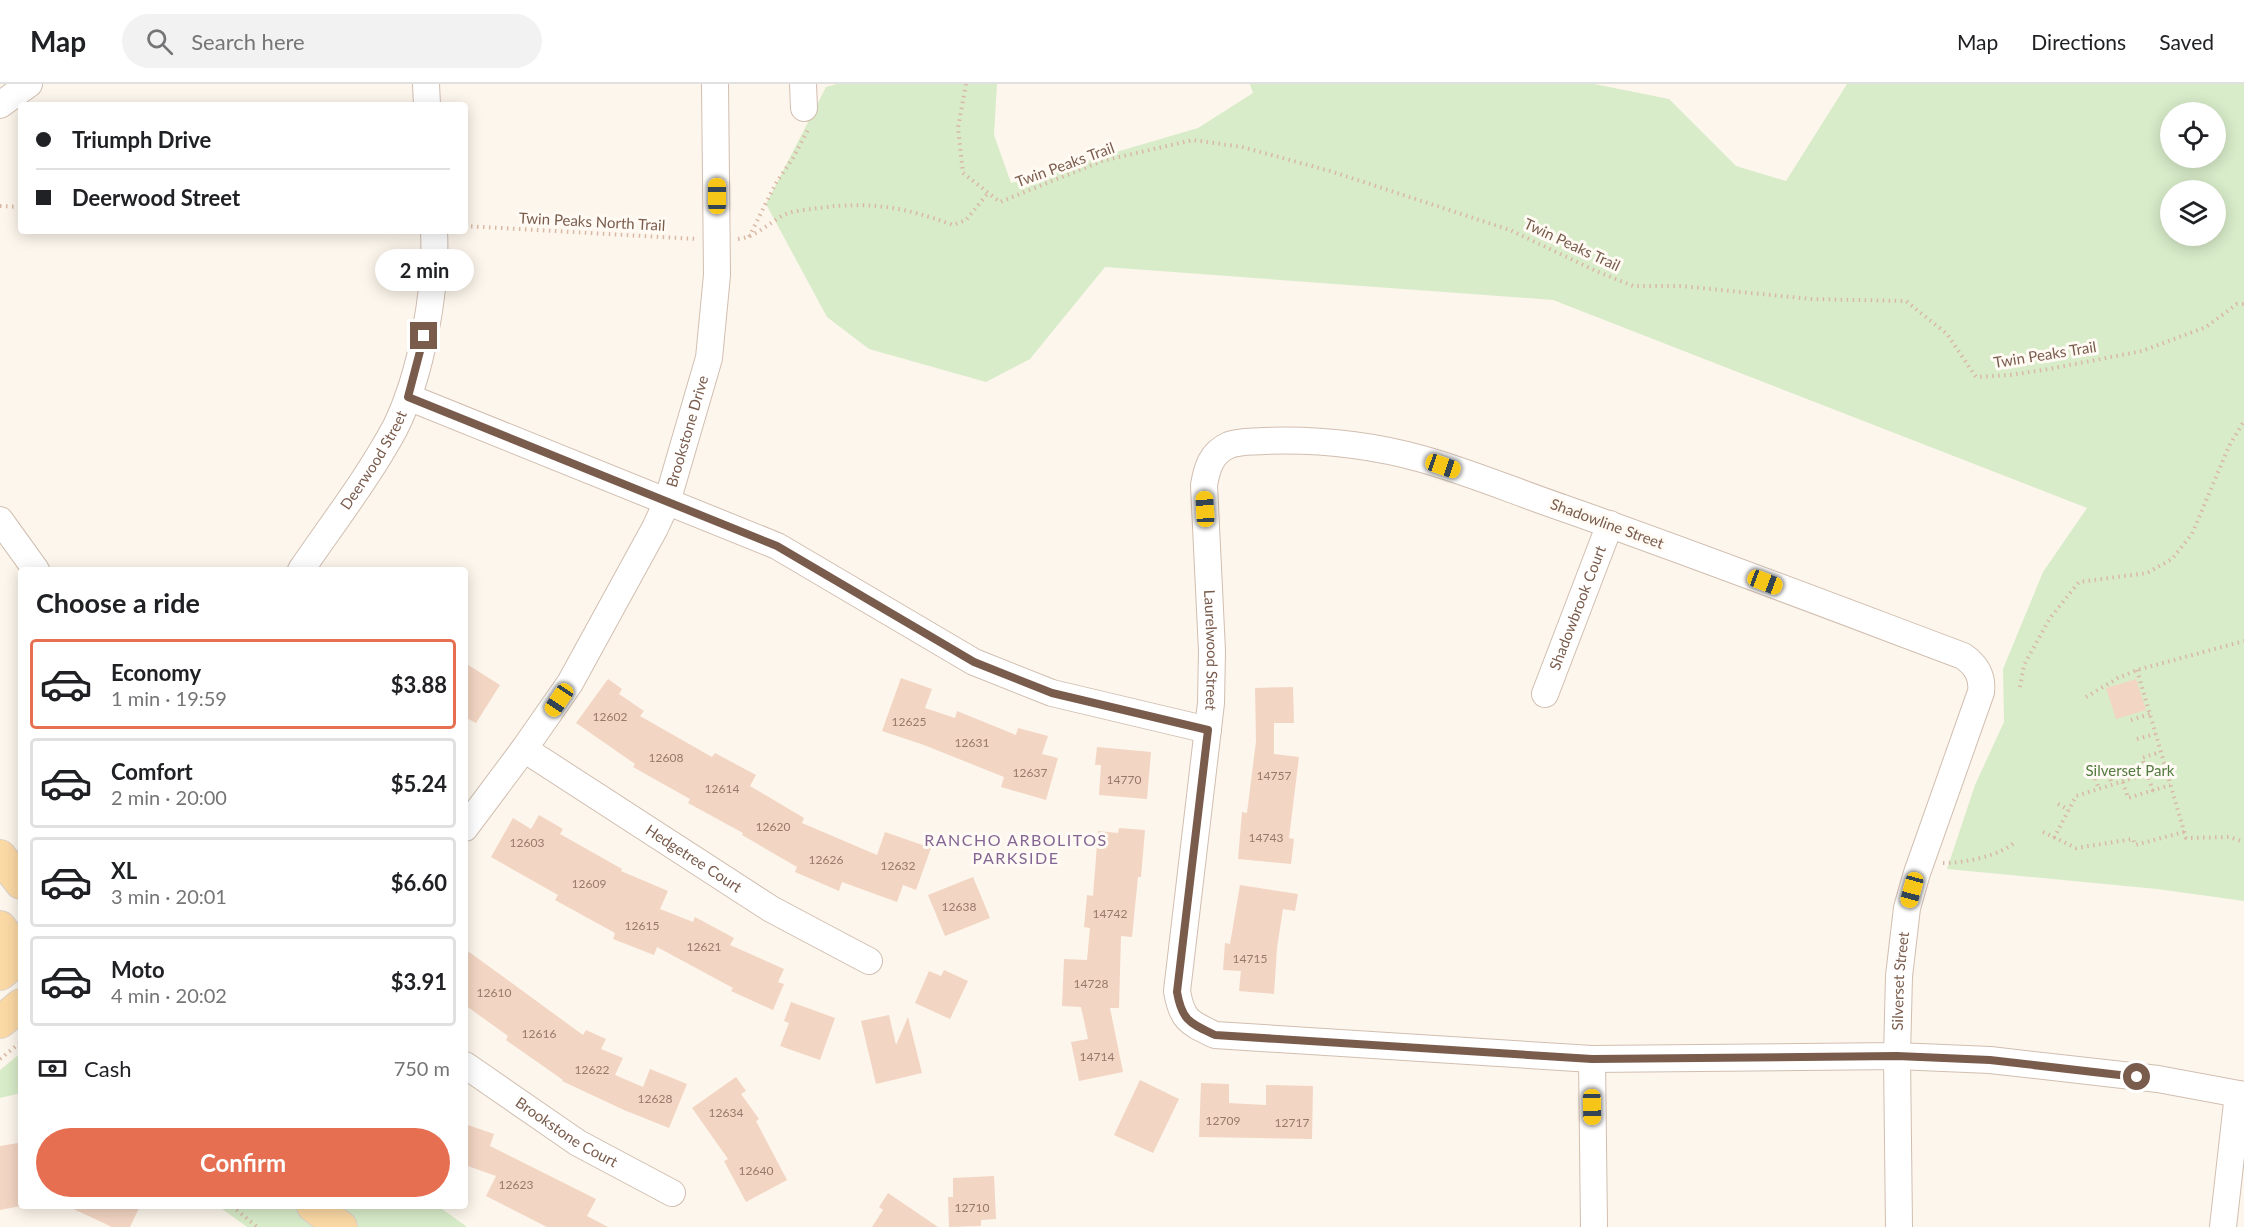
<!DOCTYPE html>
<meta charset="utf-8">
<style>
body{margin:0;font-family:Lato,sans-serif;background:#f2f2f2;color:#202124;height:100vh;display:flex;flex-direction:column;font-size:22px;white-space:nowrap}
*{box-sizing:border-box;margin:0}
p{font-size:20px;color:#757577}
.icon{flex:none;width:33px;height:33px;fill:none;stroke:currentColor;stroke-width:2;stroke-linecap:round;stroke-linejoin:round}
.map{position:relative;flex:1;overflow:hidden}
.sheet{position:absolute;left:18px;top:483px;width:450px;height:642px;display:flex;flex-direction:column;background:#fff;border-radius:6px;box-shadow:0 3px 15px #0003}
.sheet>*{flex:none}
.hud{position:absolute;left:18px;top:18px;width:450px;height:132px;border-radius:6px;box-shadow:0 3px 15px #0003;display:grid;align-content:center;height:132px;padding:0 18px;background:#fff}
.controls{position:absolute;left:2160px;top:18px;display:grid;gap:12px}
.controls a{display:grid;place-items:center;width:66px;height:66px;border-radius:50%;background:#fff;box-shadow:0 3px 15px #0003;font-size:30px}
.end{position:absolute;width:27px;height:27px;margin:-14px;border:8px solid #7a5c4d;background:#fff;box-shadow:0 0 0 3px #fff}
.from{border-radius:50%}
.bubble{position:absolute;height:42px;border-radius:21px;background:#fff;box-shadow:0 3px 15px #0003;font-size:20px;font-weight:700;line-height:42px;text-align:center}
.car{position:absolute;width:18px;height:36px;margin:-18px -9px;border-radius:8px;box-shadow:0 0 4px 2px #0007;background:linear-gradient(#f5c518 24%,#345 0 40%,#f5c518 0 76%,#345 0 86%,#f5c518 0)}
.hud b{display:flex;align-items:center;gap:21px;height:57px;font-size:22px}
.hud b+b{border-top:2px solid #e0e0e0}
.hud i{width:15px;height:15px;background:#202124}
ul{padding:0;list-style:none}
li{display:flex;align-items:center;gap:18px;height:90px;margin:0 12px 9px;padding:0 6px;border:3px solid #e0e0e0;border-radius:6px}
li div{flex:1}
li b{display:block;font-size:22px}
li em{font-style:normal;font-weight:700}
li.active{border-color:#e76f51}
li>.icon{width:54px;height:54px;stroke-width:1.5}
h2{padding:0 18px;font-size:27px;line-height:72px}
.pay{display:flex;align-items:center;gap:15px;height:66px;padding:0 18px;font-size:22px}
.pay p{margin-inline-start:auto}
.button{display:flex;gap:12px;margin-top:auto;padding:12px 18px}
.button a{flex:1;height:69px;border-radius:36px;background:#e76f51;color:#fff;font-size:24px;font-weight:700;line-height:69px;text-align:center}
header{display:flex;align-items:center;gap:36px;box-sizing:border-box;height:84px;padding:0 30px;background:#fff;border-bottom:2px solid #e0e0e0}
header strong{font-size:28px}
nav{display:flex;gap:33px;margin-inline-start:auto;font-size:21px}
.search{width:420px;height:54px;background:#f2f2f2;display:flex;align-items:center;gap:15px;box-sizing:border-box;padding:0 21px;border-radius:33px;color:#757577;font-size:22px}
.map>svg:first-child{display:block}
</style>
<header>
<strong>Map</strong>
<div class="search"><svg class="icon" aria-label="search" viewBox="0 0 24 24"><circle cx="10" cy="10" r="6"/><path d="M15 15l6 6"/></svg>Search here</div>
<nav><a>Map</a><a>Directions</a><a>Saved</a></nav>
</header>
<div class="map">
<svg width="2244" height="1143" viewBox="0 0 2244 1143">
<rect width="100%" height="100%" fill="#fdf6ec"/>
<g fill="#d8ecc9" fill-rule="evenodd">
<path d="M837 0H997L994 51 1011 99 1198 44 1253 9 1250 0H1594L1669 15 1736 82 1786 97 1847 0H2244V817L2157 805 1947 785 1975 701 2004 638 2003 585 2043 488 2087 424 1553 216 1105 183 1030 275 986 298 869 265 827 233 766 120 826 3ZM2170 28H2216V74H2170ZM2170 106H2216V152H2170Z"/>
<path d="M21 969V1009L0 1014V986Z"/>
<path d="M218 1122H438L467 1143H247Z"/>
</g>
<g fill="#f3d5c3">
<path d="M465 579 500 601 476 639 465 633Z"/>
<path d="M901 594 932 605 925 624 955 634 957 627 1016 651 1018 644 1048 652 1042 670 1058 674 1046 716 1001 703 1004 693 924 661 882 647Z"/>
<path d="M608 595 622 605 619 610 644 627 640 632 712 673 715 669 756 691 750 702 804 734 802 739 877 771 885 748 931 764 916 806 903 801 897 818 842 798 839 807 795 788 797 783 742 751 743 749 688 719 690 715 633 683 635 680 576 639Z"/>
<path d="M2136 595 2146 626 2116 635 2106 604Z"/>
<path d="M1293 603 1294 639H1274V670L1299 673 1289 754 1294 755 1291 780 1238 775 1242 728 1247 729 1256 657 1255 604Z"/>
<path d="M1097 663 1151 668 1147 715 1099 711 1101 681H1095Z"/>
<path d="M539 731 563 745 560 750 622 785 621 787 668 807 660 825 693 838 695 833 734 854 730 861 784 885 778 898 784 900 773 926 731 907 733 904 657 863 654 871 613 855 615 849 555 816 558 811 491 773 513 734 531 745Z"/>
<path d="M1119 744 1145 746 1141 793H1138L1132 853 1121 852 1119 924H1110L1123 988 1079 997 1071 958 1088 955 1081 923 1062 922 1064 875 1087 876 1090 844 1084 843 1087 811 1093 812 1098 747 1118 749Z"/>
<path d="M973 793 990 834 945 852 928 811Z"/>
<path d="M1240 801 1298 810 1295 827 1283 825 1277 864 1274 910 1239 907 1241 887 1223 886 1225 859 1230 860Z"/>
<path d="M465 865 583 951 586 946 606 955 601 965 623 974 615 991 643 1003 650 985 687 1000 669 1044 624 1026 562 997 563 996 506 956 508 952 465 921Z"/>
<path d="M944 886 968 897 950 935 915 919 929 887 941 892Z"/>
<path d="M791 918 835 934 820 976 780 962 789 939 784 937Z"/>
<path d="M889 931 896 961 908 933 922 989 876 1000 861 937Z"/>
<path d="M736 993 746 1007 741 1010 759 1035 756 1037 787 1096 746 1118 724 1077 728 1075 692 1024Z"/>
<path d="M1140 996 1179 1015 1153 1069 1114 1051Z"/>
<path d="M1201 999 1229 1000V1019L1266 1021V1001L1313 1002 1312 1055 1199 1053Z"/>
<path d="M465 1040 494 1050 490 1062 596 1115 587 1132 608 1143H547L486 1112 496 1092 465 1081Z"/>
<path d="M18 1059 21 1076V1122L0 1126V1062Z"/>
<path d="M994 1092 996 1135 981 1136V1142L949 1143 948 1113H953V1094Z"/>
<path d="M888 1109 938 1143H872L883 1126 879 1123Z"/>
<path d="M67 1122H140L130 1143H112Z"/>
</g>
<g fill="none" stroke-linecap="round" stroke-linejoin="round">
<g stroke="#d1beb0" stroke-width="28">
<g id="minor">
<path d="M426 0 427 21"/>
<path d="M803 0 804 24"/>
<path d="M0 21 29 0"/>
<path d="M408 313 777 462 974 578 1052 609 1208 646"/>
<path d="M0 436 36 486"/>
<path id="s1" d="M301 486C333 439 368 394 395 344 421 292 437 205 434 147"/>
<path id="s2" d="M1545 610 1610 440"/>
<path id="s3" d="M524 665 771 825 869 877"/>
<path id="s4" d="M465 744 524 665 570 599 655 444 667 418 709 274 717 191 715 0"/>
<path d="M1592 975 1594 1143"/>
<path id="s5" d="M465 981 578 1059 672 1109"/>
<path id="s6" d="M1899 1143 1897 972 1899 892 1907 824 1917 789 1981 608C1983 592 1976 581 1963 572 1830 522 1697 471 1563 424 1516 408 1469 388 1422 375 1371 361 1317 355 1264 357 1252 358 1240 357 1229 361 1211 369 1207 384 1204 401L1212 567 1211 619 1177 907C1182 937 1190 939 1215 951L1592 975 1897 972 1990 976 2158 995 2244 1011"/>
<path d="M2223 1143 2238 1010"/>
</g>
</g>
<g stroke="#dad1cd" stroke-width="34">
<g id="major">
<path d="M0 772 21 799"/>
<path d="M0 843 21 871"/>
<path d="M0 890 21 873"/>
<path d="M0 938 21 921"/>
<path d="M313 1122 341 1143"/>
</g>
</g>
<g stroke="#d9b8a5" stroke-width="4" stroke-dasharray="1.5 4.5" stroke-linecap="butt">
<path d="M966 0 958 44 963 89 1000 118 1102 77 1193 56 1242 63 1330 87 1510 146 1596 187 1633 202H1681L1811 215 1906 217 1947 250 1976 293 2010 291 2049 285 2142 267 2206 243 2237 220H2244"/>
<path d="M0 122 21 123"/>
<path d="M465 142 697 155"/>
<path d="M749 153 776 99 793 74 809 44"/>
<path d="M738 155C757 153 769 138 786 130 795 126 808 126 818 124 870 117 904 123 953 141L966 136 988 109"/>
<path d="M2137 586 2186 754 2230 753 2244 758"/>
<path d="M2020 603 2024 581 2050 534 2079 498 2147 489 2172 475 2192 450 2229 362 2244 337"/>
<path d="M2086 613 2118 594 2137 586 2244 557"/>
<path d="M2131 636 2150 630"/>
<path d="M2137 655 2155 650"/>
<path d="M2107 684 2112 701"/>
<path d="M2093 689 2099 705"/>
<path d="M2123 698 2128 714 2170 701"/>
<path d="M2153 707 2142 674 2160 668"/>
<path d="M2058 720 2069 726"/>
<path d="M2043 748 2076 764 2133 755 2135 761 2184 748"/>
<path d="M2054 754 2076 712 2165 684"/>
<path d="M1943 779C1964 779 2001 772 2016 757"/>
<path d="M0 975 21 958"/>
<path d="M232 1122 257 1143"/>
</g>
<use href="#minor" stroke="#fff" stroke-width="26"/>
<use href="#major" stroke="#fbd9a5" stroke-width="32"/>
</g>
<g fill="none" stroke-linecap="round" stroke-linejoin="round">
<path stroke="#7a5c4d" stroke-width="8" d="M424 252 408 313 777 462 974 578 1052 609 1208 646 1177 908C1182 937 1190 939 1215 951L1592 975 1897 972 1990 976 2137 993"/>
</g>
<g text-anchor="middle" stroke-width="6" stroke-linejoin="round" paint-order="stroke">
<g font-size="12" fill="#987a6a">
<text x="610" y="637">12602</text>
<text x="909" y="642">12625</text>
<text x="972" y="663">12631</text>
<text x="666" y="678">12608</text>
<text x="1030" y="693">12637</text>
<text x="1274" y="696">14757</text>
<text x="1124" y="700">14770</text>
<text x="722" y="709">12614</text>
<text x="773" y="747">12620</text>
<text x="1266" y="758">14743</text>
<text x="527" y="763">12603</text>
<text x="826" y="780">12626</text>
<text x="898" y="786">12632</text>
<text x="589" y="804">12609</text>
<text x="959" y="827">12638</text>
<text x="1110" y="834">14742</text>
<text x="642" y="846">12615</text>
<text x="704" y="867">12621</text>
<text x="1250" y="879">14715</text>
<text x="1091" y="904">14728</text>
<text x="494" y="913">12610</text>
<text x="539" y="954">12616</text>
<text x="1097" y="977">14714</text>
<text x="592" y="990">12622</text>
<text x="655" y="1019">12628</text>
<text x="726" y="1033">12634</text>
<text x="1223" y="1041">12709</text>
<text x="1292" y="1043">12717</text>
<text x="756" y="1091">12640</text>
<text x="516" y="1105">12623</text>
<text x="972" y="1128">12710</text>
</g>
<g font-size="15" fill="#7a5c4d" stroke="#fffaf3">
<text transform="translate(1065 81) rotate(-20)" y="5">Twin Peaks Trail</text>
<text transform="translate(592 138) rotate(3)" y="5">Twin Peaks North Trail</text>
<text transform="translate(1572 161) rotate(25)" y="5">Twin Peaks Trail</text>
<text transform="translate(2045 271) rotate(-9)" y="5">Twin Peaks Trail</text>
<text dy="5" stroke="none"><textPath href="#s4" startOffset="458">Brookstone Drive</textPath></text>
<text dy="5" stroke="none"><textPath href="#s1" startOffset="132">Deerwood Street</textPath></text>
<text transform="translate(1607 440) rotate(20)" y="5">Shadowline Street</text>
<text dy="5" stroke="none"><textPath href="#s2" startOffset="92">Shadowbrook Court</textPath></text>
<text dy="5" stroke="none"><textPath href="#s6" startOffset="1576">Laurelwood Street</textPath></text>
<text dy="5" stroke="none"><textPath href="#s3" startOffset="202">Hedgetree Court</textPath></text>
<text dy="5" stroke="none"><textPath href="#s6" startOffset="246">Silverset Street</textPath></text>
<text dy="5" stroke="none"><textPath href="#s5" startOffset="122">Brookstone Court</textPath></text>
</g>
<g font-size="15" fill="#537a41" stroke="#fffaf3">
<text x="2130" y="692">Silverset Park</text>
</g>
<g font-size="16" letter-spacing="1.5" fill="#846695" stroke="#fffaf3">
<text x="1016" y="762">RANCHO ARBOLITOS<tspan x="1016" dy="18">PARKSIDE</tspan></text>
</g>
</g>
</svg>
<div class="controls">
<a><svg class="icon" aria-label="locate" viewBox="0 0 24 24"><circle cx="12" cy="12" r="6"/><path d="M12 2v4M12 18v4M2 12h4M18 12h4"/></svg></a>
<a><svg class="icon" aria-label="layers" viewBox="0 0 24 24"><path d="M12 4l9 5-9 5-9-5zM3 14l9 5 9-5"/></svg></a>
</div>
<i class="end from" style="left:2137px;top:993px"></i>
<i class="end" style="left:424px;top:252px"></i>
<div class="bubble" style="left:375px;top:165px;width:99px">2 min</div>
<i class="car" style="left:717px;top:112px;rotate:0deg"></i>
<i class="car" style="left:1443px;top:382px;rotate:109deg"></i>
<i class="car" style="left:1205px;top:425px;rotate:357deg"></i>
<i class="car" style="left:1765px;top:498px;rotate:111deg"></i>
<i class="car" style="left:559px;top:616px;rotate:214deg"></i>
<i class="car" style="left:1912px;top:806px;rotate:195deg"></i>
<i class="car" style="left:1592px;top:1023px;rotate:179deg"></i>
<div class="hud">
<b><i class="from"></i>Triumph Drive</b>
<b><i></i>Deerwood Street</b>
</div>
<section class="sheet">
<h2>Choose a ride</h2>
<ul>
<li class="active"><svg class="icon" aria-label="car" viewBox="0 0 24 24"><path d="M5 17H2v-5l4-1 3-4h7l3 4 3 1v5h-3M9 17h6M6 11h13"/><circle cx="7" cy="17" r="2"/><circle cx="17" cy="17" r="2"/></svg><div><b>Economy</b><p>1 min · 19:59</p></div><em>$3.88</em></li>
<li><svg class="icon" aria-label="car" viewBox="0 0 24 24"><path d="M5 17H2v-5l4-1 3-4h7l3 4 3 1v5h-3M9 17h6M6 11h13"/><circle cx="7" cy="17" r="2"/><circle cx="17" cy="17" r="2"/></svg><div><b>Comfort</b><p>2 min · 20:00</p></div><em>$5.24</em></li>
<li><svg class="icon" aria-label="car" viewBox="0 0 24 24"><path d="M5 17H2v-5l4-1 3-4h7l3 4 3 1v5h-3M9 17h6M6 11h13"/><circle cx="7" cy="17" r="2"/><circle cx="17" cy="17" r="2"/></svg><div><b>XL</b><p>3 min · 20:01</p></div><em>$6.60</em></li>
<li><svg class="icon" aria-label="car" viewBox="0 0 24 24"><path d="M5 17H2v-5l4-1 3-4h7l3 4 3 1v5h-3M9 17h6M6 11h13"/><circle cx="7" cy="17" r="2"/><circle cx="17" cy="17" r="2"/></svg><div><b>Moto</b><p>4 min · 20:02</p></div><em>$3.91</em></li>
</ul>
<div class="pay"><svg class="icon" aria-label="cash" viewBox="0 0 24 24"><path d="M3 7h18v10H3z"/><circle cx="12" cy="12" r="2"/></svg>Cash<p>750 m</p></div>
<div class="button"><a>Confirm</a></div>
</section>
</div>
